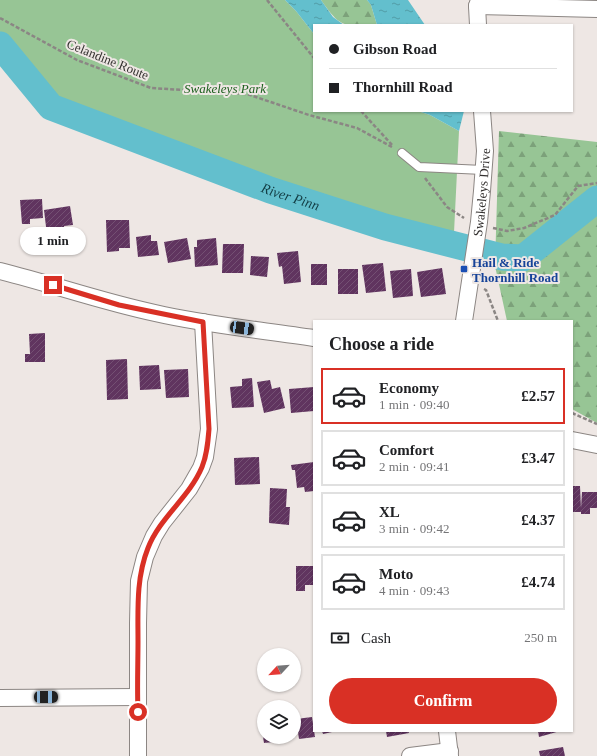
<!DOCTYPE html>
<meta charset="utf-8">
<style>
body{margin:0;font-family:"Times New Roman",serif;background:#f6f6f6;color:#202124;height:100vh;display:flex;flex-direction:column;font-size:15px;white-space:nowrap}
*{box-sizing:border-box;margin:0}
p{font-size:13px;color:#757577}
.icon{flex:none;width:22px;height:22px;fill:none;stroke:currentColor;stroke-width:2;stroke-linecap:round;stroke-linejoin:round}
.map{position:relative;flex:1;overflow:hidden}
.details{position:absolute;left:313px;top:320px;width:260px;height:412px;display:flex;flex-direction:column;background:#fff;border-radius:0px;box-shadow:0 1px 3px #0004}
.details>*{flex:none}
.guide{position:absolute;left:313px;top:24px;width:260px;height:88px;border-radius:0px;box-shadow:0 1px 3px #0004;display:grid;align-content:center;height:88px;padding:0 16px;background:#fff}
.needle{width:26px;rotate:244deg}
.tools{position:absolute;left:257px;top:648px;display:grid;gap:8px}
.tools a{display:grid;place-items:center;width:44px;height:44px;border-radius:50%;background:#fff;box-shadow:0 1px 3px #0004;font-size:20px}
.end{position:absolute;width:18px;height:18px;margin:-9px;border:5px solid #d93025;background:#fff;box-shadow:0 0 0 2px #fff}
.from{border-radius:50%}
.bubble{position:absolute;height:28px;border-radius:14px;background:#fff;box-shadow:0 1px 3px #0004;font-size:13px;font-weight:700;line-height:28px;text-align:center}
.car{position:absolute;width:12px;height:24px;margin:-12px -6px;border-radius:5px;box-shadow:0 0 3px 1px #0007;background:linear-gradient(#222 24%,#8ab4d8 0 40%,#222 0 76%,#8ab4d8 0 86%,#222 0)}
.guide b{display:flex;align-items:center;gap:14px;height:38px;font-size:15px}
.guide b+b{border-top:1px solid #e0e0e0}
.guide i{width:10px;height:10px;background:#202124}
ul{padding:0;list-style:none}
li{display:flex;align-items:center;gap:12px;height:56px;margin:0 8px 6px;padding:0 8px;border:2px solid #e0e0e0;border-radius:0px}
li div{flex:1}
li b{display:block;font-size:15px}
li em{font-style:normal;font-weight:700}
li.on{border-color:#d93025}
li>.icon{width:36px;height:36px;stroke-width:1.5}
h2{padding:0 16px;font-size:18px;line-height:48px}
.pay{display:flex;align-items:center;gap:10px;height:44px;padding:0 16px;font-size:15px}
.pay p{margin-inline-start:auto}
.primary-button{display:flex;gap:8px;margin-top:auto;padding:8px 16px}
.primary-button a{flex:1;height:46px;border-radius:24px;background:#d93025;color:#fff;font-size:16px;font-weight:700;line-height:46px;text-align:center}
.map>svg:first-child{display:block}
</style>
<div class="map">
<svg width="597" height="756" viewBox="0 0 597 756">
<defs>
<pattern id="forest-firs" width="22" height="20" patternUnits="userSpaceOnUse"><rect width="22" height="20" fill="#97c595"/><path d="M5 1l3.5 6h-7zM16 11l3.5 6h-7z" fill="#7ca17a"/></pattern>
<pattern id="water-ripples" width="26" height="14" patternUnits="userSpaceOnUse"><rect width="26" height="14" fill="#63bfcd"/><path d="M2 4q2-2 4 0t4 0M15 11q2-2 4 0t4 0" fill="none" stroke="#529ca7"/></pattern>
<pattern id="building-hatch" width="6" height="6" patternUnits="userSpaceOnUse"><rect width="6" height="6" fill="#60345f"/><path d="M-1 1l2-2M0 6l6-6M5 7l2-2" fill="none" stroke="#745073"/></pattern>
</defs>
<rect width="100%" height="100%" fill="#eee7e4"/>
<g fill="url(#forest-firs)">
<path d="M321 0H367L371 5 377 25C343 25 342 30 321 0Z"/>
<path d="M499 131 597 142V423L572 409V321H507L495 266Z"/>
</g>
<path fill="#97c595" d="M0 0H285L296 11 314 34V111H418L430 115 459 131 453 253 179 166 77 124 0 54Z"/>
<g fill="url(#water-ripples)">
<path d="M285 0H321L333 17 344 25H314V34L296 11Z"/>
<path d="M367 0H408L425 25H377L371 5Z"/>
<path d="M418 111H464L459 131 430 115Z"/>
</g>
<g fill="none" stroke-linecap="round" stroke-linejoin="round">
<path stroke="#63bfcd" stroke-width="27" id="s1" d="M0 45 51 107 270 190 385 227 502 257 523 258 597 199"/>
</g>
<g fill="url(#building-hatch)">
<path d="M42 199 43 218 30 219V224H22L20 200Z"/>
<path d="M70 206 73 225 64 226 65 232 47 235 44 210Z"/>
<path d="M106 220H129L130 248H119V251L107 252Z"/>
<path d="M151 235V241H157L159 255 138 257 136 237Z"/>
<path d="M187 238 191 259 168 263 164 242Z"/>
<path d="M216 238 218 265 195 267 194 247H197V240Z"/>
<path d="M223 244H244L243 273H222Z"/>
<path d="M298 251 301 282 284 284 282 266 279 267 277 253Z"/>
<path d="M251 256 269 257 267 277 250 275Z"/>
<path d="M383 263 386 291 366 293 362 265Z"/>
<rect x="311" y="264" width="16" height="21"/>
<path d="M442 268 446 294 421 297 417 272Z"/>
<rect x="338" y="269" width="20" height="25"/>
<path d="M411 269 413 296 393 298 390 271Z"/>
<path d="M45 333V362H25V354H30L29 334Z"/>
<path d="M127 359 128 399 107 400 106 360Z"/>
<path d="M159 365 161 389 140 390 139 366Z"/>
<path d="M188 369 189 397 166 398 164 370Z"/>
<path d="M252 378 254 407 232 408 230 387 242 386V379Z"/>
<path d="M270 380 272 389 280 387 285 408 264 413 257 382Z"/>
<path d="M314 387V411L291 413 289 389Z"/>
<path d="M259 457 260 484 235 485 234 458Z"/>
<path d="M314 462V491L305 492 304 487 297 488 295 470H292L291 465Z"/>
<path d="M572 486H580L581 508 582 492H597V508H590V514H581V512H572Z"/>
<path d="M270 488 287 489 286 507H290L289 525 269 523Z"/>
<path d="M296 566H314V585H305V591H296Z"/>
<path d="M312 717 315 737 299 739 296 719Z"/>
<path d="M261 723H264V736H263Z"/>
<path d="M322 731H332V732L323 734Z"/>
<path d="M386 731H408L409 733 387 737Z"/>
<path d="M538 731H560L539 737Z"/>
<path d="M263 737H290L291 740 264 743Z"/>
<path d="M563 747 565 756H540L539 751Z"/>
</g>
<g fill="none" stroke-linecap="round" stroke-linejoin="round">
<g stroke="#8c8683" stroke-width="10">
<path id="lane" d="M402 153 419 167 483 170"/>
</g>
<g stroke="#8c8683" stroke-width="18">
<g id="street">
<path d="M477 6 597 9"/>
<path d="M478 25 477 6 479 0"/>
<path d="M0 271C52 284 103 302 155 313 207 325 261 330 314 338"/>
<path id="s2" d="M464 321 479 222 482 191 485 151 482 111"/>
<path d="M572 440 597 445"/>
<path d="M0 698 137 697"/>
<path d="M447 731 450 756"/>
<path d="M138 756V623L139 581 145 557 154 536 162 523 189 489 201 468 205 457 209 429 203 322"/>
<path d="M410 756 450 751"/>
</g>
</g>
<g stroke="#8b8684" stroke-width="2.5" stroke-dasharray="4 2" stroke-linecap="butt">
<path d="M267 0 314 58"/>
<path d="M0 18 77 60 151 88 247 94 309 115 357 128 392 147"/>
<path d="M361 111 393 146"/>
<path d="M425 178 447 207 464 218"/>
<path d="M493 228 507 231 524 228 555 215 578 186 597 183"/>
<path d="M484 289 486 290 498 321"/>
<path d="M572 413 597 424"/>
</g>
<use href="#lane" stroke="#fff" stroke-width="8"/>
<use href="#street" stroke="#fff" stroke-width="16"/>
</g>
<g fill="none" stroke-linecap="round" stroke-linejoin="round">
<path stroke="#d93025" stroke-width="5" d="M53 285 119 305 203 322 209 429C208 442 207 455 202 467 189 498 160 517 148 548 136 578 138 610 138 641 138 665 137 688 138 712"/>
</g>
<rect fill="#1a4fb4" stroke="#eee7e4" stroke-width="1.5" x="460" y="265" width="8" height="8" rx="2"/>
<g text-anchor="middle" stroke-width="4" stroke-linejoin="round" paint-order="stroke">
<g font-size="13" fill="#343130" stroke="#eee7e4">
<text transform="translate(108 59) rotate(22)" y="5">Celandine Route</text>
<text dy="5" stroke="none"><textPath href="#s2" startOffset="130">Swakeleys Drive</textPath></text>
</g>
<g font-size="13" font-style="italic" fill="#1d601e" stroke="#eee7e4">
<text x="225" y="93">Swakeleys Park</text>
</g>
<g font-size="13" font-weight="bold" fill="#164399" stroke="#eee7e4" text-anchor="start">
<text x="472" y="267">Hail &amp; Ride<tspan x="472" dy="15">Thornhill Road</tspan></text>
</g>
<g font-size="14" font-style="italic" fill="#133e45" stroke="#eee7e4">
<text dy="5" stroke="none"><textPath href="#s1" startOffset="336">River Pinn</textPath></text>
</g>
</g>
</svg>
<div class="tools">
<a><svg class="needle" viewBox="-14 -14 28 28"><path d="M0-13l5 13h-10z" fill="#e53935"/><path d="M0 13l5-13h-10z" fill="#757577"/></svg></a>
<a><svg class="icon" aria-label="layers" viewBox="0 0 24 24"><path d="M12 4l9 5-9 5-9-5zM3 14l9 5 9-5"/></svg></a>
</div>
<i class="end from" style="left:138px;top:712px"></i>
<i class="end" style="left:53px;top:285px"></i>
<div class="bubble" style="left:20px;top:227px;width:66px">1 min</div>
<i class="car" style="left:242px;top:328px;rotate:98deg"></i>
<i class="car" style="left:46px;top:697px;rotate:90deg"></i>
<div class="guide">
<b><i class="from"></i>Gibson Road</b>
<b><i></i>Thornhill Road</b>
</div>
<section class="details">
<h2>Choose a ride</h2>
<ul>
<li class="on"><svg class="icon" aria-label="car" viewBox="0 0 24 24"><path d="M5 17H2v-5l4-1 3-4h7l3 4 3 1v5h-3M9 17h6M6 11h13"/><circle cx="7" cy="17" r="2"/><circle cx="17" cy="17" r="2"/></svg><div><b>Economy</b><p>1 min · 09:40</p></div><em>£2.57</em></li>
<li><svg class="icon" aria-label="car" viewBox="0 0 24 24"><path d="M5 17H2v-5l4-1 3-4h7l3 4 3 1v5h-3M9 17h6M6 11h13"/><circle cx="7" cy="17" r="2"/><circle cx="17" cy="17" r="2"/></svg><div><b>Comfort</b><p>2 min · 09:41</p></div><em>£3.47</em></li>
<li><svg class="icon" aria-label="car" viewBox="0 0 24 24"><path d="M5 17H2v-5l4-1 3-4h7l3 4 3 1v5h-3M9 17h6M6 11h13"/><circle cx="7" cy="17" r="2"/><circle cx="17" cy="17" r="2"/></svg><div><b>XL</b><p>3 min · 09:42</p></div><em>£4.37</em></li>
<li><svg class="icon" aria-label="car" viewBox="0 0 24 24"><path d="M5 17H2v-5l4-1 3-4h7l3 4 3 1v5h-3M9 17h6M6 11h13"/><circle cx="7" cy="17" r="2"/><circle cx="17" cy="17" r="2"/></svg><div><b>Moto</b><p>4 min · 09:43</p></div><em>£4.74</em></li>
</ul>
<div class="pay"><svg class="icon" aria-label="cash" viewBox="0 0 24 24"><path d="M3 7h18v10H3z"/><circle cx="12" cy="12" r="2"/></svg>Cash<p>250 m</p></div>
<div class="primary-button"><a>Confirm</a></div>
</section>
</div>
